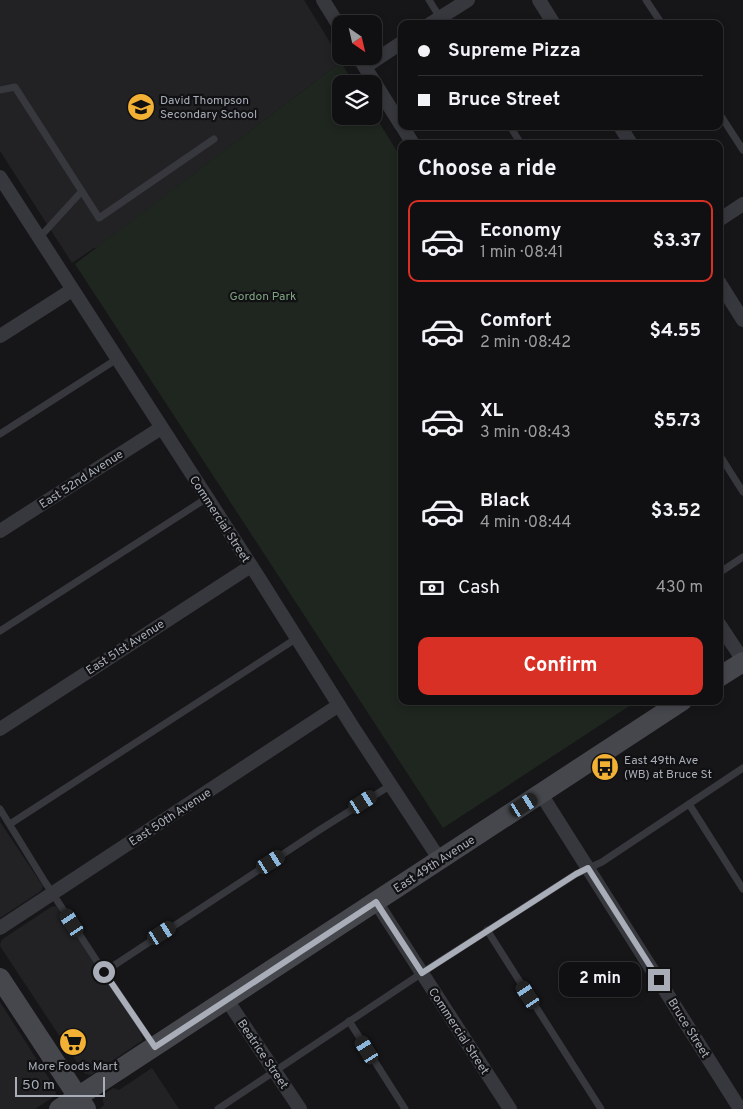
<!DOCTYPE html>
<meta charset="utf-8">
<style>
body{margin:0;font-family:Overpass,sans-serif;background:#19191b;color:#f1f3f6;height:100vh;display:flex;flex-direction:column;font-size:19px;white-space:nowrap}
*{box-sizing:border-box;margin:0}
p{font-size:16px;color:#9c9d9f}
.icon{flex:none;width:28px;height:28px;fill:none;stroke:currentColor;stroke-width:2;stroke-linecap:round;stroke-linejoin:round}
.map{position:relative;flex:1;overflow:hidden}
.drawer{position:absolute;left:398px;top:140px;width:325px;height:565px;display:flex;flex-direction:column;background:#101012;border-radius:10px;box-shadow:0 2px 8px #0003,0 0 0 1px #303032}
.drawer>*{flex:none}
.hud{position:absolute;left:398px;top:20px;width:325px;height:110px;border-radius:10px;box-shadow:0 2px 8px #0003,0 0 0 1px #303032;display:grid;align-content:center;height:110px;padding:0 20px;background:#101012}
.needle{width:32px;rotate:146deg}
.fabs{position:absolute;left:332px;top:15px;display:grid;gap:10px}
.fabs a{display:grid;place-items:center;width:50px;height:50px;border-radius:10px;background:#101012;box-shadow:0 2px 8px #0003,0 0 0 1px #303032;font-size:25px}
.scale{position:absolute;left:15px;bottom:12px;width:90px;box-sizing:border-box;padding-left:5px;border:2px solid #a8adb8;border-top:0;font-size:14px;line-height:18px;white-space:nowrap;color:#a8adb8;-webkit-text-stroke:4px #111113;paint-order:stroke}
.end{position:absolute;width:22px;height:22px;margin:-11px;border:6px solid #a8adb8;background:#111;box-shadow:0 0 0 2px #111}
.from{border-radius:50%}
.bubble{position:absolute;height:35px;border-radius:10px;background:#101012;box-shadow:0 2px 8px #0003,0 0 0 1px #303032;font-size:16px;font-weight:700;line-height:35px;text-align:center}
.car{position:absolute;width:15px;height:30px;margin:-15px -8px;border-radius:6px;box-shadow:0 0 4px 1px #0007;background:linear-gradient(#222 24%,#8ab4d8 0 40%,#222 0 76%,#8ab4d8 0 86%,#222 0)}
.hud b{display:flex;align-items:center;gap:18px;height:48px;font-size:19px}
.hud b+b{border-top:1px solid #303032}
.hud i{width:12px;height:12px;background:#f1f3f6}
ul{padding:0;list-style:none}
li{display:flex;align-items:center;gap:15px;height:82px;margin:0 10px 8px;padding:0 10px;border:2px solid transparent;border-radius:10px}
li div{flex:1}
li b{display:block;font-size:19px}
li em{font-style:normal;font-weight:700}
li.active{border-color:#d93025}
li>.icon{width:45px;height:45px;stroke-width:1.5}
h2{padding:0 20px;font-size:22px;line-height:60px}
.pay{display:flex;align-items:center;gap:12px;height:55px;padding:0 20px;font-size:19px}
.pay p{margin-inline-start:auto}
.cta{display:flex;gap:10px;margin-top:auto;padding:10px 20px}
.cta a{flex:1;height:58px;border-radius:10px;background:#d93025;color:#fff;font-size:20px;font-weight:700;line-height:58px;text-align:center}
.map>svg:first-child{display:block}
</style>
<div class="map">
<svg width="743" height="1109" viewBox="0 0 743 1109">
<rect width="100%" height="100%" fill="#161618"/>
<g fill="#222225">
<path d="M0 0H304L341 60V62L97 248H94L72 263 0 151Z"/>
<path d="M0 822 43 886 41 891 0 918Z"/>
<path d="M56 906 140 1032 143 1040 93 1074 90 1075 84 1073 0 946 1 941 4 938 51 907Z"/>
<path d="M0 1002 55 1088 56 1094 52 1098 35 1109H0Z"/>
<path d="M152 1068 179 1109H99L104 1105 103 1101V1097L106 1093 113 1088 119 1090Z"/>
</g>
<path fill="#1e261f" d="M341 62 354 84H341V116H374V114L401 158V701H637L443 828 75 264Z"/>
<g fill="none" stroke-linecap="round" stroke-linejoin="round">
<g stroke="#37383d" stroke-width="7">
<path d="M429 0 444 24"/>
<path d="M646 0 662 24"/>
<path d="M0 90 15 87 99 218 214 139"/>
<path d="M719 113 743 150"/>
<path d="M510 126 521 144"/>
<path d="M39 238 82 191"/>
<path d="M0 434 117 359"/>
<path d="M719 454 743 492"/>
<path d="M719 573 743 557"/>
<path d="M0 631 207 498"/>
<path d="M689 804 743 889"/>
<path d="M0 809 45 882 104 972 321 829 391 785"/>
<path d="M10 824 297 638"/>
<path d="M487 930 601 1109"/>
<path d="M104 972 154 1046"/>
<path d="M349 1021 405 1109"/>
<path d="M218 1109 434 965 576 874 602 862 743 768"/>
</g>
<g stroke="#37383d" stroke-width="14">
<path d="M323 0 341 29"/>
<path d="M539 0 554 24"/>
<path d="M430 24 468 0"/>
<path d="M358 56 401 125"/>
<path d="M365 67 401 43"/>
<path d="M402 126 413 144"/>
<path d="M620 126 631 144"/>
<path d="M0 177 259 578 354 729 440 860"/>
<path d="M719 220 743 204"/>
<path d="M719 282 743 320"/>
<path d="M0 336 72 290"/>
<path d="M0 531 161 428"/>
<path d="M719 624 743 660"/>
<path d="M0 729 251 566"/>
<path d="M541 794 740 1109"/>
<path d="M376 902 510 1109"/>
<path d="M0 928 339 705"/>
<path d="M227 1000 300 1109"/>
</g>
<g stroke="#45474d" stroke-width="20">
<path d="M719 677 743 662"/>
<path d="M0 978 86 1109"/>
<path d="M59 1109 682 701"/>
</g>
</g>
<g fill="none" stroke-linecap="round" stroke-linejoin="round">
<path stroke="#a8adb8" stroke-width="6" d="M104 972 155 1047 376 902 422 973 576 874 588 868 659 980"/>
</g>
<defs>
<g id="school-disc" transform="scale(1.4375)"><circle r="9.5" fill="#f2b134" stroke="#111113"/><path d="M0-5L7-2L0 1L-7-2ZM-4 1L0 2.5L4 1V4Q0 6-4 4Z" fill="#111"/></g>
<g id="bus-disc" transform="scale(1.4375)"><circle r="9.5" fill="#f2b134" stroke="#111113"/><path d="M-5-6H5V4H4V6H2V4H-2V6H-4V4H-5ZM-3.5-4V0h7V-4ZM-3.5 1.2v1.5H-2V1.2ZM2 1.2v1.5H3.5V1.2Z" fill="#111"/></g>
<g id="supermarket-disc" transform="scale(1.4375)"><circle r="9.5" fill="#f2b134" stroke="#111113"/><path d="M-6-5.5h2.5l.6 2H6L4.5 2H-2.5L-4.4-4H-6ZM-1.5 3.2a1.3 1.3 0 1 0 .1 0ZM3 3.2a1.3 1.3 0 1 0 .1 0Z" fill="#111"/></g>
</defs>
<g fill-rule="evenodd">
<use href="#school-disc" x="141" y="107"/>
<use href="#bus-disc" x="605" y="767"/>
<use href="#supermarket-disc" x="73" y="1042"/>
</g>
<g text-anchor="middle" stroke-width="4.5" stroke-linejoin="round" paint-order="stroke">
<g font-size="12" fill="#a8adb8" stroke="#111113" text-anchor="start">
<text x="160" y="104">David Thompson<tspan x="160" dy="14">Secondary School</tspan></text>
<text x="624" y="764">East 49th Ave<tspan x="624" dy="14">(WB) at Bruce St</tspan></text>
<text x="73" y="1070" text-anchor="middle">More Foods Mart</text>
</g>
<g font-size="12" fill="#7fa381" stroke="#111113">
<text x="263" y="300">Gordon Park</text>
</g>
<g font-size="12" fill="#a8adb8" stroke="#111113">
<text transform="translate(81 479) rotate(-33)" y="4">East 52nd Avenue</text>
<text transform="translate(220 519) rotate(57)" y="4">Commercial Street</text>
<text transform="translate(125 647) rotate(-33)" y="4">East 51st Avenue</text>
<text transform="translate(170 817) rotate(-33)" y="4">East 50th Avenue</text>
<text transform="translate(434 864) rotate(-33)" y="4">East 49th Avenue</text>
<text transform="translate(689 1028) rotate(58)" y="4">Bruce Street</text>
<text transform="translate(459 1031) rotate(57)" y="4">Commercial Street</text>
<text transform="translate(263 1054) rotate(56)" y="4">Beatrice Street</text>
</g>
</g>
</svg>
<div class="fabs">
<a><svg class="needle" viewBox="-14 -14 28 28"><path d="M0-13l5 13h-10z" fill="#e53935"/><path d="M0 13l5-13h-10z" fill="#9c9d9f"/></svg></a>
<a><svg class="icon" aria-label="layers" viewBox="0 0 24 24"><path d="M12 4l9 5-9 5-9-5zM3 14l9 5 9-5"/></svg></a>
</div>
<div class="scale">50 m</div>
<i class="end from" style="left:104px;top:972px"></i>
<i class="end" style="left:659px;top:980px"></i>
<div class="bubble" style="left:559px;top:962px;width:82px">2 min</div>
<i class="car" style="left:363px;top:802px;rotate:58deg"></i>
<i class="car" style="left:524px;top:805px;rotate:57deg"></i>
<i class="car" style="left:271px;top:862px;rotate:57deg"></i>
<i class="car" style="left:72px;top:923px;rotate:327deg"></i>
<i class="car" style="left:162px;top:933px;rotate:57deg"></i>
<i class="car" style="left:528px;top:995px;rotate:327deg"></i>
<i class="car" style="left:367px;top:1050px;rotate:328deg"></i>
<div class="hud">
<b><i class="from"></i>Supreme Pizza</b>
<b><i></i>Bruce Street</b>
</div>
<section class="drawer">
<h2>Choose a ride</h2>
<ul>
<li class="active"><svg class="icon" aria-label="car" viewBox="0 0 24 24"><path d="M5 17H2v-5l4-1 3-4h7l3 4 3 1v5h-3M9 17h6M6 11h13"/><circle cx="7" cy="17" r="2"/><circle cx="17" cy="17" r="2"/></svg><div><b>Economy</b><p>1 min · 08:41</p></div><em>$3.37</em></li>
<li><svg class="icon" aria-label="car" viewBox="0 0 24 24"><path d="M5 17H2v-5l4-1 3-4h7l3 4 3 1v5h-3M9 17h6M6 11h13"/><circle cx="7" cy="17" r="2"/><circle cx="17" cy="17" r="2"/></svg><div><b>Comfort</b><p>2 min · 08:42</p></div><em>$4.55</em></li>
<li><svg class="icon" aria-label="car" viewBox="0 0 24 24"><path d="M5 17H2v-5l4-1 3-4h7l3 4 3 1v5h-3M9 17h6M6 11h13"/><circle cx="7" cy="17" r="2"/><circle cx="17" cy="17" r="2"/></svg><div><b>XL</b><p>3 min · 08:43</p></div><em>$5.73</em></li>
<li><svg class="icon" aria-label="car" viewBox="0 0 24 24"><path d="M5 17H2v-5l4-1 3-4h7l3 4 3 1v5h-3M9 17h6M6 11h13"/><circle cx="7" cy="17" r="2"/><circle cx="17" cy="17" r="2"/></svg><div><b>Black</b><p>4 min · 08:44</p></div><em>$3.52</em></li>
</ul>
<div class="pay"><svg class="icon" aria-label="cash" viewBox="0 0 24 24"><path d="M3 7h18v10H3z"/><circle cx="12" cy="12" r="2"/></svg>Cash<p>430 m</p></div>
<div class="cta"><a>Confirm</a></div>
</section>
</div>
